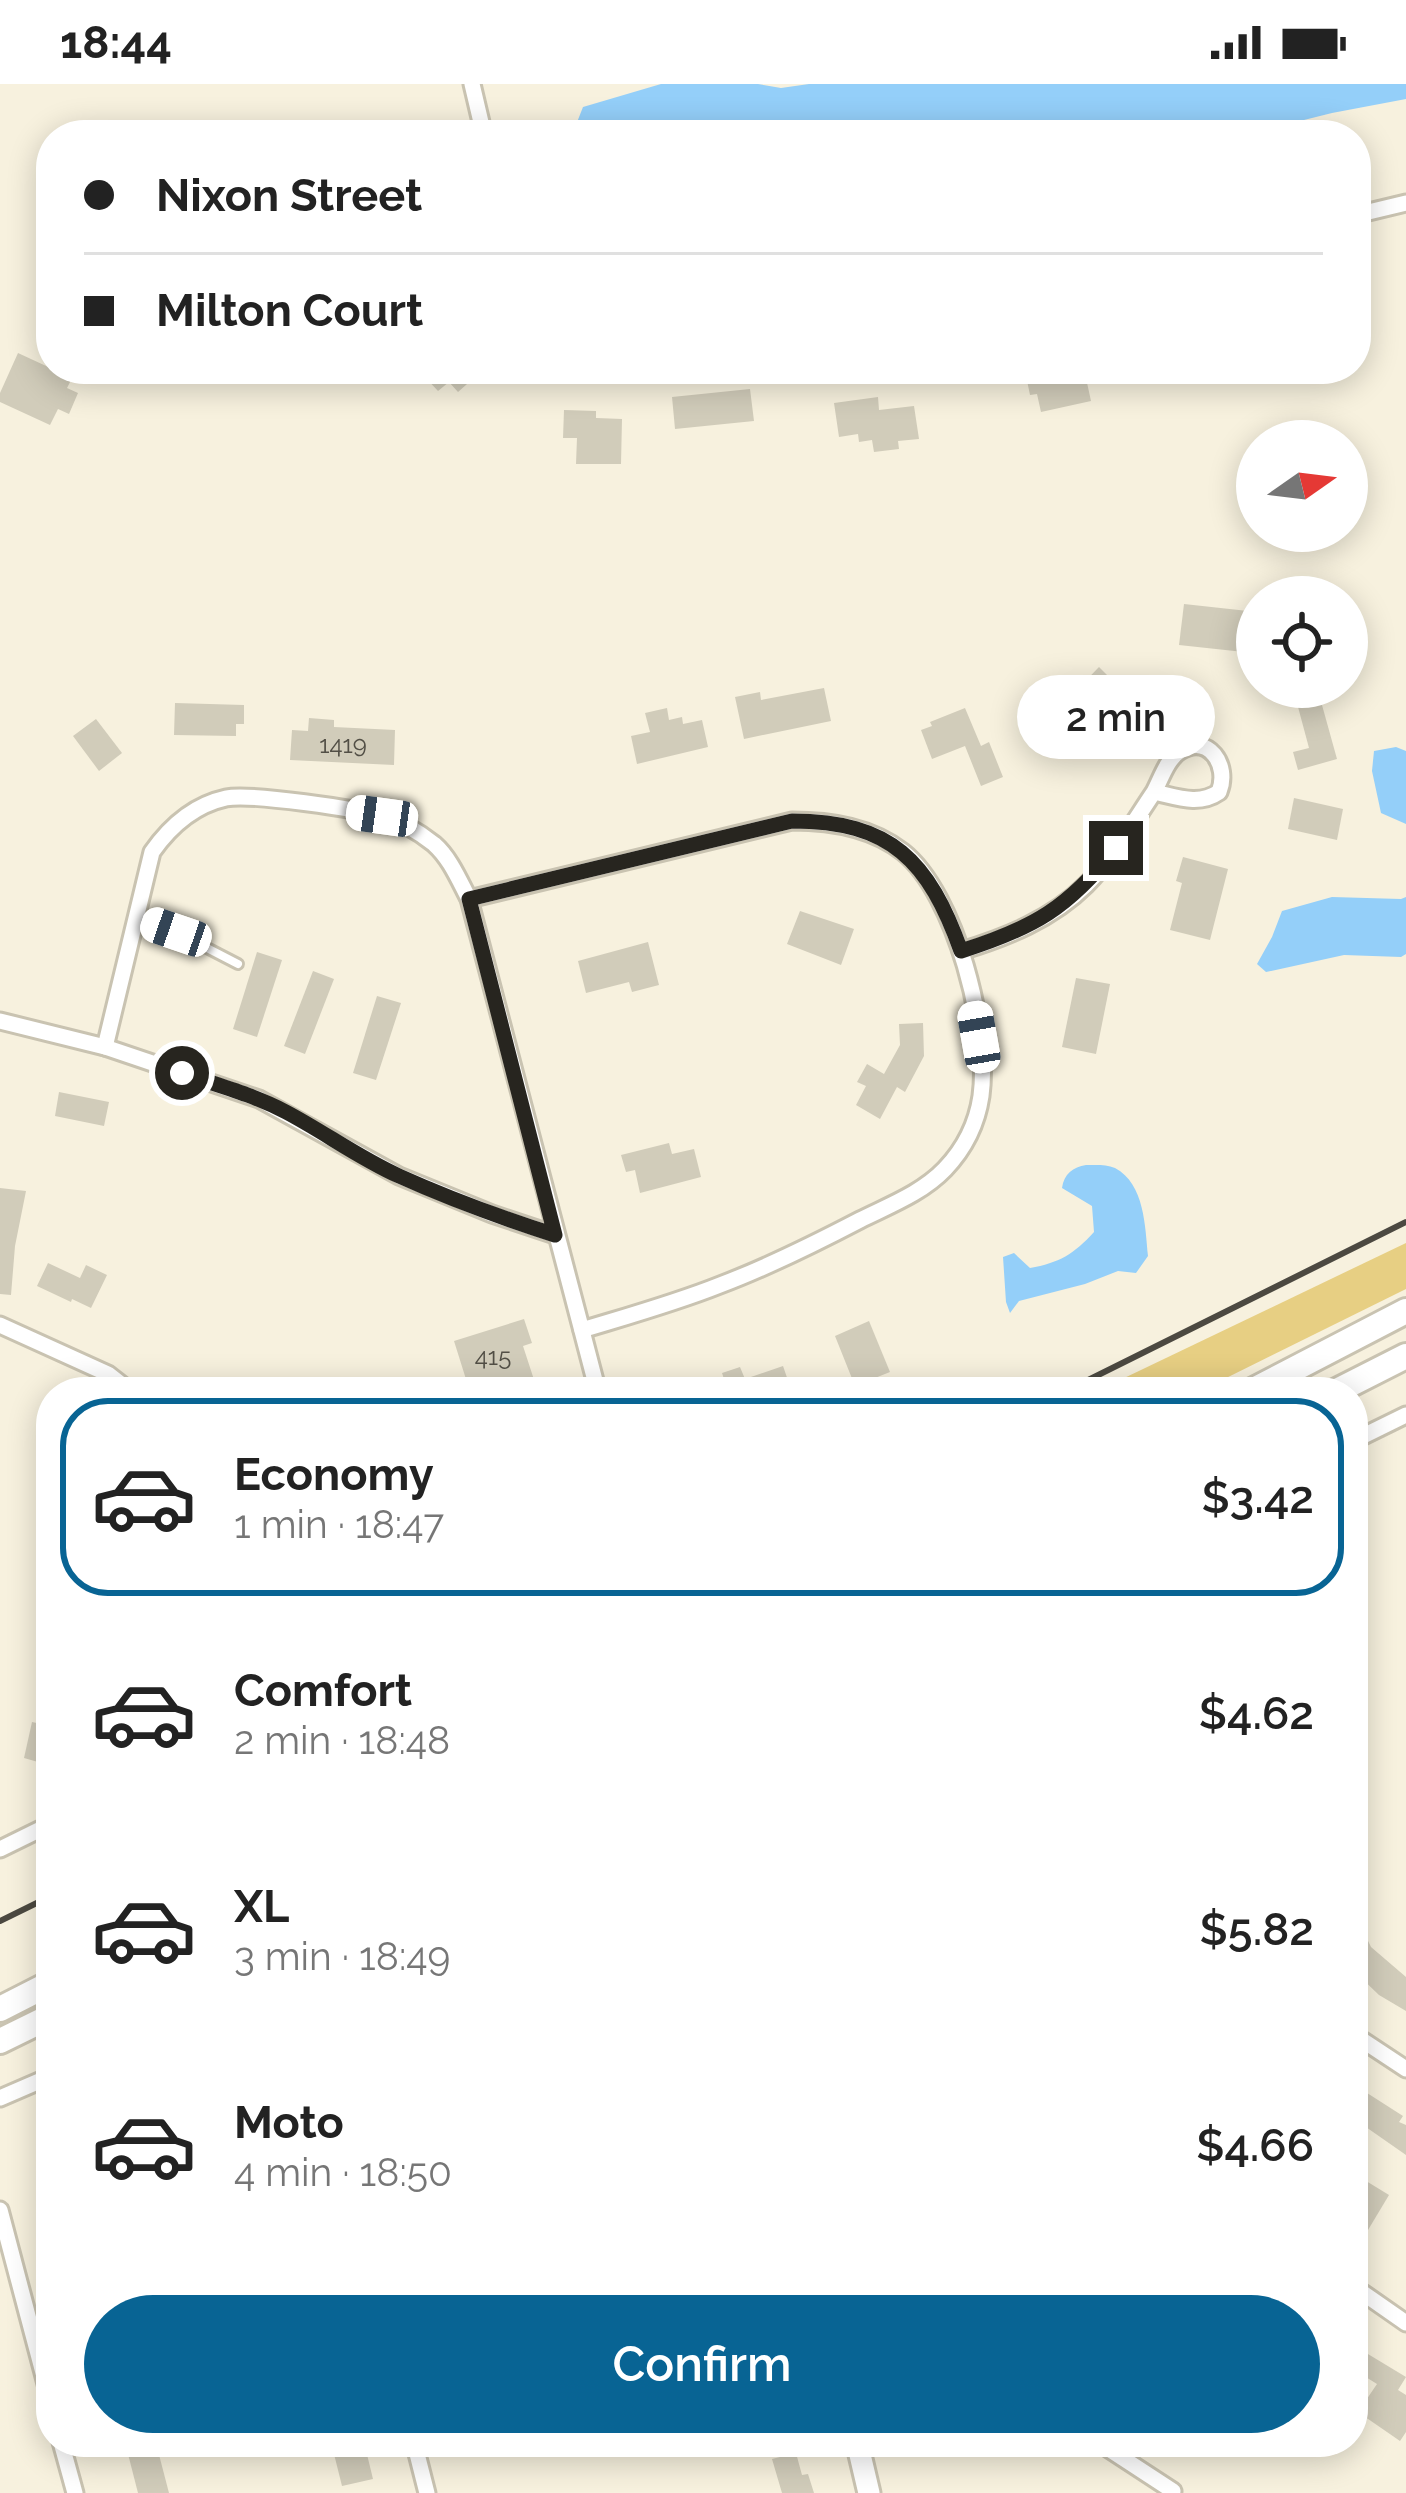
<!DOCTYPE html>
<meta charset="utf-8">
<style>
body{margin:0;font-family:Raleway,sans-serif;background:#f2f2f2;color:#222;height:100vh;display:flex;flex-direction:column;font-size:45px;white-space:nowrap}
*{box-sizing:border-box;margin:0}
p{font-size:39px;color:#767676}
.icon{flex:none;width:66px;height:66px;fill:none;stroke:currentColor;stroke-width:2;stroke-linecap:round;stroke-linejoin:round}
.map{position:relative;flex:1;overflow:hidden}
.details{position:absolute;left:36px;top:1293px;width:1332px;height:1080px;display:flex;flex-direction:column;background:#fff;border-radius:48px;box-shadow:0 6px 30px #0003}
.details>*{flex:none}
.hud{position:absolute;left:36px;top:36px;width:1335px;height:264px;border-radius:48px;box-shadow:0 6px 30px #0003;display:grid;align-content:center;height:264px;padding:0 48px;background:#fff}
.needle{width:78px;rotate:76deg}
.fabs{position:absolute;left:1236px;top:336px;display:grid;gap:24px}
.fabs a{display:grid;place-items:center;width:132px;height:132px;border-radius:50%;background:#fff;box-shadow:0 6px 30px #0003;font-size:60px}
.end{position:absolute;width:54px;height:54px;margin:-27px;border:15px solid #27251f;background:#fff;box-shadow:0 0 0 6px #fff}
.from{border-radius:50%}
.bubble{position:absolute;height:84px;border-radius:42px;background:#fff;box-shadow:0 6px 30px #0003;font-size:39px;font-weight:600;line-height:84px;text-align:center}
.car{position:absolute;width:36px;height:72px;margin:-36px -18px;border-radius:15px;box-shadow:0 0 9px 3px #0007;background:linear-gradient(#fff 24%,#345 0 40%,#fff 0 76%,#345 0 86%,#fff 0)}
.hud b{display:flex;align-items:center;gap:42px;height:114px;font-size:45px}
.hud b+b{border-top:3px solid #e0e0e0}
.hud i{width:30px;height:30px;background:#222}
ul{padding:21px 0 0;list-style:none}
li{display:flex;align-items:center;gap:36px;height:198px;margin:0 24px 18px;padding:0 24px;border:6px solid transparent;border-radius:48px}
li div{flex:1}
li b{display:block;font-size:45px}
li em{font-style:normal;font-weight:600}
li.current{border-color:#086494}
li>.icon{width:108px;height:108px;stroke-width:1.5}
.button{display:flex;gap:24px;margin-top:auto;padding:24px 48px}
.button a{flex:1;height:138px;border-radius:72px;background:#086494;color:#fff;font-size:48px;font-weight:600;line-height:138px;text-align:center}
.status{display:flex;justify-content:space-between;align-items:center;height:84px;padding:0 60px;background:#fff;direction:ltr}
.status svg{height:33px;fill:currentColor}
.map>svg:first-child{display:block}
</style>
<div class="status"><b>18:44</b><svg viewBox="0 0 49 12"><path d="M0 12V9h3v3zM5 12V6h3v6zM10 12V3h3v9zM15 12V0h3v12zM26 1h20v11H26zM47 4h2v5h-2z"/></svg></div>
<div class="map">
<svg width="1406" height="2409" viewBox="0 0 1406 2409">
<rect width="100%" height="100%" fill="#f7f1de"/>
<path fill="#e7cf83" d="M1406 1159V1205L1198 1308H1095Z"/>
<g fill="#94cff9">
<path d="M661 0H758L781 4 809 0H1406V15L1332 29 1244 51H572L583 23Z"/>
<path d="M1396 663 1406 667V740L1381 729 1372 687 1374 667Z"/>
<path d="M1332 813 1401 815 1406 813V870L1401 873 1344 871 1266 888 1257 880 1272 853 1282 827Z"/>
<path d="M1086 1081C1095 1081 1106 1080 1115 1084 1145 1100 1145 1143 1148 1172L1136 1189 1118 1187 1085 1200 1019 1217 1010 1229 1006 1218 1003 1173 1014 1169 1030 1184C1059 1179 1074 1170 1094 1148L1092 1122 1062 1104C1064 1090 1073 1083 1086 1081Z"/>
</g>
<g fill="#d1ccba">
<path d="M18 269 72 294 67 304 78 309 69 330 58 325 50 341 0 318V309Z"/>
<path d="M434 285H484L458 308 449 298 438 307 425 293Z"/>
<path d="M1034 285H1049L1050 292 1084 285 1091 317 1041 328 1037 310 1030 311 1025 287Z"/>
<path d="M750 305 754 337 675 345 672 313Z"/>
<path d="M878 313 879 326 914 322 919 355 898 357 899 365 874 368 872 356 859 358 858 350 839 353 834 319Z"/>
<path d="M564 326 596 327V334L622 335 621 380H576L577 354H563Z"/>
<path d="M1184 520 1257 528 1253 569 1179 561Z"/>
<path d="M1099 583 1126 610 1082 657 1067 643 1080 629 1067 616Z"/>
<path d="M1317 603 1337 675 1298 686 1293 668 1309 664 1294 608Z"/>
<path d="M824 604 831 637 744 655 735 613 760 608 761 616Z"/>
<path d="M175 619 244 621V640H236V652L174 651Z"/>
<path d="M667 624 669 636 682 633 683 640 702 636 708 663 637 680 631 652 650 648 645 629Z"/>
<path d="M965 624 981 662 989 658 1003 693 981 702 965 662 932 675 921 646 932 642 930 638Z"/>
<path d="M309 634 334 636V643L395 646 394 681 290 676 292 646 308 647Z"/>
<path d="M96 635 122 669 99 687 73 652Z"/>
<path d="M1294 714 1343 725 1337 756 1288 745Z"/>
<path d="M1183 773 1228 785 1210 856 1170 846 1182 799 1176 797Z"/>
<path d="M800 827 854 845 841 881 787 860Z"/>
<path d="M648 858 659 901 632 908 629 898 586 909 578 877Z"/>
<path d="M257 868 282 876 257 953 233 945Z"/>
<path d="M313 887 334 895 305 970 284 962Z"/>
<path d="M1076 894 1110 900 1096 970 1062 963Z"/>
<path d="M377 912 401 919 376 996 353 989Z"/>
<path d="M923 939 924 972 905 1008 897 1003 880 1035 856 1021 866 1002 857 998 867 980 884 990 900 961 899 940Z"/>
<path d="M59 1008 109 1018 104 1042 55 1032Z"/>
<path d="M669 1059 672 1070 694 1065 701 1093 640 1109 635 1086 626 1088 621 1071Z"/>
<path d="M0 1104 26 1107 15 1162 11 1211 0 1210Z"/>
<path d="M48 1179 80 1194 86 1181 107 1191 91 1224 72 1215 71 1218 37 1202Z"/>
<path d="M524 1235 532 1259 523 1262 538 1308H513L509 1295 470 1308 454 1257Z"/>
<path d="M869 1237 890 1288 855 1302 835 1252Z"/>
<path d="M783 1282 792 1308H714V1306L726 1301 722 1289 740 1283 745 1295Z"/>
<path d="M32 1638 51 1642 45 1680 24 1674Z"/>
<path d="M1353 1826 1371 1863 1406 1893V1927L1379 1911 1353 1886Z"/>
<path d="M1353 2000 1403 2032 1399 2038 1406 2041V2071L1353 2034Z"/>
<path d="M1353 2089 1389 2111 1365 2151 1353 2144Z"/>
<path d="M1353 2261 1406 2293 1398 2306 1406 2311V2348L1400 2357 1358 2328 1377 2300 1353 2285Z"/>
<path d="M331 2358H364L373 2395 342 2402Z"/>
<path d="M157 2363 169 2409H138L128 2370Z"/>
<path d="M796 2369 802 2391 808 2390 814 2409H782L772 2375Z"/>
</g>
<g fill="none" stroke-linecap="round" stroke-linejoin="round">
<g stroke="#c9c3b1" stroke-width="14">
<path id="lane" d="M138 834 176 848 238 880"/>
</g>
<g stroke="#c9c3b1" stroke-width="21">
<g id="street">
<path d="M472 0 484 51"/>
<path d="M1356 131 1406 119"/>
<path d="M469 815 792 737C831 737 871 743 903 768 956 810 990 947 981 1012 977 1039 964 1065 945 1085 922 1109 890 1121 860 1136 814 1160 768 1183 720 1201 675 1219 628 1232 582 1246"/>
<path d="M961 867C1007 853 1052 835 1086 801 1113 774 1133 739 1154 708 1177 713 1199 722 1219 708 1230 681 1208 649 1180 667 1167 675 1161 695 1154 708"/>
<path d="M0 937 105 963 259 1015 399 1092 492 1130 555 1151"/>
<path d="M105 963 152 768C171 741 194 721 226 714 250 709 359 725 384 733 402 738 419 748 434 760 450 774 459 796 469 815L598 1308"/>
<path d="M0 1241 108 1290 131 1308"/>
<path d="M1353 1357 1406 1331"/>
<path d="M0 1765 51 1740"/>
<path d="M1353 1950 1406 1985"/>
<path d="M0 2014 51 1992"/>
<path d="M0 2126 51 2319"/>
<path d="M1353 2202 1406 2239"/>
<path d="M61 2358 75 2409"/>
<path d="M414 2358 427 2409"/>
<path d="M1098 2358 1173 2407"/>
</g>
</g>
<g stroke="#c9c3b1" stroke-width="27">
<path id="secondary" d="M857 2358 869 2409"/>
</g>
<g stroke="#c9c3b1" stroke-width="30">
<g id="primary">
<path d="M1250 1308 1406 1227"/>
<path d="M1335 1308 1406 1272"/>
<path d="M0 1925 51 1899"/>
<path d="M0 1957 51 1932"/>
</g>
</g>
<use href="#lane" stroke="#fff" stroke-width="8"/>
<use href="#street" stroke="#fff" stroke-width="15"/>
<use href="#secondary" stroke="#fff" stroke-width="21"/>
<use href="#primary" stroke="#fff" stroke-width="24"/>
<g stroke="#4c4941" stroke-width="6">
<path d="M1064 1308 1406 1138"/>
<path d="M0 1837 51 1812"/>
</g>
</g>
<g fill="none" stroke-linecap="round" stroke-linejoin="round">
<path stroke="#27251f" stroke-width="15" d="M182 989C217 1001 254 1011 286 1028 324 1048 359 1074 399 1092 450 1115 502 1134 555 1151L469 815 792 737C891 737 929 777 961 867 1034 844 1068 824 1116 764"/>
</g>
<g text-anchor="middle" stroke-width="9" stroke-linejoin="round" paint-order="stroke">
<g font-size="24" fill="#524f46">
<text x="343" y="669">1419</text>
<text x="493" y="1281">415</text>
</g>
</g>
</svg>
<div class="fabs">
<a><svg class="needle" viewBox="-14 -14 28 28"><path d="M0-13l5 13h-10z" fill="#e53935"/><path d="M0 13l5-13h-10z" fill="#767676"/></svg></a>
<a><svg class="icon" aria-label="locate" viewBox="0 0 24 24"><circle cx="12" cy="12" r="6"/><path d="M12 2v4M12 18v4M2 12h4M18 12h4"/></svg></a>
</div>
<i class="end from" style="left:182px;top:989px"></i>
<i class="end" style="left:1116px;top:764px"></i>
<div class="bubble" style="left:1017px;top:591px;width:198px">2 min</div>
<i class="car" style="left:382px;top:732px;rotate:278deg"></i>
<i class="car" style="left:176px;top:848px;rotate:289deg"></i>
<i class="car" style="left:979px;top:953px;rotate:350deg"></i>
<div class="hud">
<b><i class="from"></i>Nixon Street</b>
<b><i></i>Milton Court</b>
</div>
<section class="details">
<ul>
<li class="current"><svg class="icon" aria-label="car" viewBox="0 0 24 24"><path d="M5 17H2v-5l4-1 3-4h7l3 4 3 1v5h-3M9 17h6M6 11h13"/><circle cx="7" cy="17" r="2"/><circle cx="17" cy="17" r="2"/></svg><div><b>Economy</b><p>1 min · 18:47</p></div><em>$3.42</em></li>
<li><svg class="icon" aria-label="car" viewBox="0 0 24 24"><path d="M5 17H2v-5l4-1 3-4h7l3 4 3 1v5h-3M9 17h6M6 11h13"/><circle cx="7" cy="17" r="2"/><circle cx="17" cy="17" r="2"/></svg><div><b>Comfort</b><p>2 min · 18:48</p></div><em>$4.62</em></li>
<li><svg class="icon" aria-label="car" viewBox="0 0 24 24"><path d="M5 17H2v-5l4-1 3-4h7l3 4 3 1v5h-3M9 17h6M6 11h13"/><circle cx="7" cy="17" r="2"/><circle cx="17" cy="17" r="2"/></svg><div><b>XL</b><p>3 min · 18:49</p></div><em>$5.82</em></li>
<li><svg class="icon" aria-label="car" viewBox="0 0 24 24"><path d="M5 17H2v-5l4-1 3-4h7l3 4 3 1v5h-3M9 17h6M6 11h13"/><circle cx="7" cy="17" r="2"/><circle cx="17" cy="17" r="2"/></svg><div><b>Moto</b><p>4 min · 18:50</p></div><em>$4.66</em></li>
</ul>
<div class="button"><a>Confirm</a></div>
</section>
</div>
